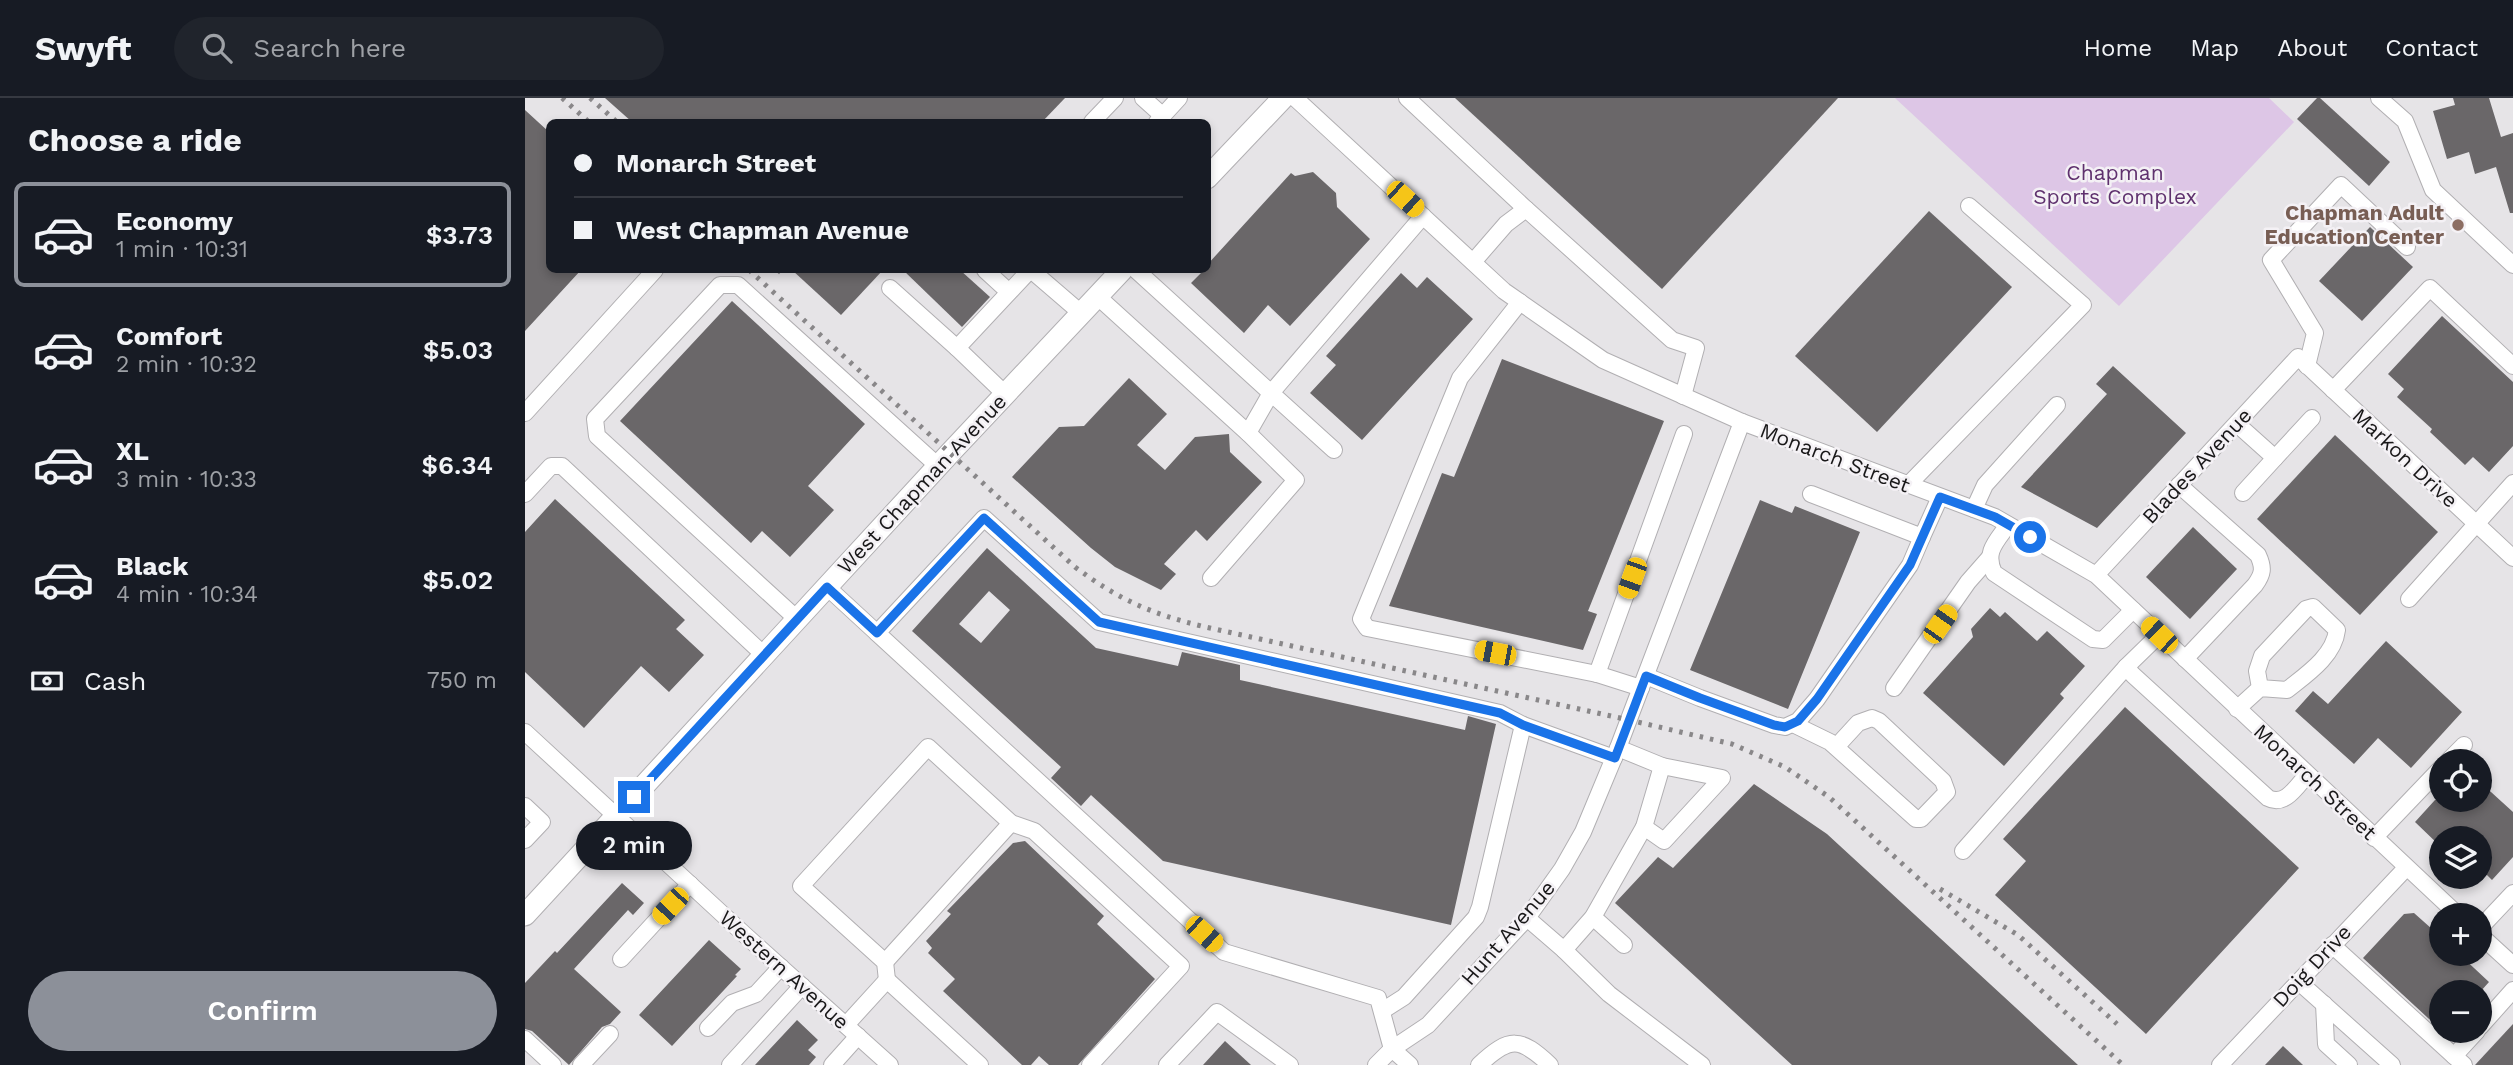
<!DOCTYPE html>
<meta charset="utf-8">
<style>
body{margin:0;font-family:"Work Sans",sans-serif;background:#20242c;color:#f1f3f6;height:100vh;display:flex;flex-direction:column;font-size:26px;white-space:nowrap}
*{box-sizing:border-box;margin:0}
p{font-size:23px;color:#9ea1a6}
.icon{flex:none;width:38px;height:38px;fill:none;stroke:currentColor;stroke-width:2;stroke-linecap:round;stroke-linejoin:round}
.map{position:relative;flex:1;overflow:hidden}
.details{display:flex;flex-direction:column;background:#171b24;width:525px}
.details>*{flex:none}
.guide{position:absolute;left:21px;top:21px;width:665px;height:154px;border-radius:10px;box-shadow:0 4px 10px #0003;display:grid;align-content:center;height:154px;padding:0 28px;background:#171b24}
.buttons{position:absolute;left:1904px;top:651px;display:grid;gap:14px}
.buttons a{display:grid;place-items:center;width:63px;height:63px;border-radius:50%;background:#171b24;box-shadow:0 4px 10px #0003;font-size:35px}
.end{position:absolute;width:32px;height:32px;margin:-16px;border:9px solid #1a73e8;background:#fff;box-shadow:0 0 0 4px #fff}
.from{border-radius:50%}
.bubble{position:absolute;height:49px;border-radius:24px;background:#171b24;box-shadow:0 4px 10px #0003;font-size:23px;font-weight:600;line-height:49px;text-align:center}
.car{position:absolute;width:21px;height:42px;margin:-21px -10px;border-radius:9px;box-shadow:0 0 5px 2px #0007;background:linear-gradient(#f5c518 24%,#345 0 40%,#f5c518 0 76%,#345 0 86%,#f5c518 0)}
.guide b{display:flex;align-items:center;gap:24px;height:66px;font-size:26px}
.guide b+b{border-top:2px solid #363941}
.guide i{width:18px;height:18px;background:#f1f3f6}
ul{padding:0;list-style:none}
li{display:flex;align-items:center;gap:21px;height:105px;margin:0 14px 10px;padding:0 14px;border:4px solid transparent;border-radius:10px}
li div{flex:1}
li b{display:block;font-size:26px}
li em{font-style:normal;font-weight:600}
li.active{border-color:#8c9099}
li>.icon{width:63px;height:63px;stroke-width:1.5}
h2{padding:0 28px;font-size:32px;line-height:84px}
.pay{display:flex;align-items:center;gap:18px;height:77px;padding:0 28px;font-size:26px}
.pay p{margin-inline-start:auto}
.cta{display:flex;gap:14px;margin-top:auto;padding:14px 28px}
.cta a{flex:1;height:80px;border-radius:42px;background:#8c9099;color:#fff;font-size:28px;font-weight:600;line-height:80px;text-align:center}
header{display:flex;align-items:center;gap:42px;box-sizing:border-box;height:98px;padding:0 35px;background:#171b24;border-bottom:2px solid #363941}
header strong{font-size:33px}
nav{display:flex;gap:38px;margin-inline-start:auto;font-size:24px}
.search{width:490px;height:63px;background:#20242c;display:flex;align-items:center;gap:18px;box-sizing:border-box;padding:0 24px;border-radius:38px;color:#9ea1a6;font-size:26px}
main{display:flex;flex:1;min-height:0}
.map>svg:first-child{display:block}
</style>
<header>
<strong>Swyft</strong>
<div class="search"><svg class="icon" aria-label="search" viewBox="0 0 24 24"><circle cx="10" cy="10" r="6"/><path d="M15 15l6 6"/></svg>Search here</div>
<nav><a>Home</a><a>Map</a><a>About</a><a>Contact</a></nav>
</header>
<main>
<section class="details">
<h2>Choose a ride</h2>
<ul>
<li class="active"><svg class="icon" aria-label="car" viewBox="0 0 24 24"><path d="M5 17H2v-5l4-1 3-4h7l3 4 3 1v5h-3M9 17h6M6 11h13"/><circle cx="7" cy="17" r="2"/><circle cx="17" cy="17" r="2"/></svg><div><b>Economy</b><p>1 min · 10:31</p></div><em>$3.73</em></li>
<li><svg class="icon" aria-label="car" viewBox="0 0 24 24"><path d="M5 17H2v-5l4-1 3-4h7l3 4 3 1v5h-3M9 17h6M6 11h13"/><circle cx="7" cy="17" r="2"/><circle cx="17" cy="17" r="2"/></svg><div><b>Comfort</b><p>2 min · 10:32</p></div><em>$5.03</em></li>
<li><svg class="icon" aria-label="car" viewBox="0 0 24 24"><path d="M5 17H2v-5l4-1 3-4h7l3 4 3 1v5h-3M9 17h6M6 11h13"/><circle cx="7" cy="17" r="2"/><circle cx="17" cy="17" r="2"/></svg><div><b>XL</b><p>3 min · 10:33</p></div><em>$6.34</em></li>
<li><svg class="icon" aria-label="car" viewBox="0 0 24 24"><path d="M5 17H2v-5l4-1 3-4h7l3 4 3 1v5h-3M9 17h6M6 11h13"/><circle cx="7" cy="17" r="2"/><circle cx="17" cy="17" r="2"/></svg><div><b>Black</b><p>4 min · 10:34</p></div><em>$5.02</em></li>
</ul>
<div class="pay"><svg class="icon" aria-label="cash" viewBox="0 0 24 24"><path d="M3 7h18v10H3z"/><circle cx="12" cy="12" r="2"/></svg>Cash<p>750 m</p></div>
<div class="cta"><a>Confirm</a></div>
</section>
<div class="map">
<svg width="1988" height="967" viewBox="0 0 1988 967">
<rect width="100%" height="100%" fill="#e6e4e7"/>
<path fill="#ddc6e6" d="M1370 0H1744L1769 24 1594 208Z"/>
<g fill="#6a6769" fill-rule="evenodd">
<path d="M80 0H540L517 24H107Z"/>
<path d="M930 0H1313L1137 191Z"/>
<path d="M1792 0H1795L1865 64 1844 88 1772 21Z"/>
<path d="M1928 0H1964L1976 39 1988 35V115H1985L1971 69 1950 76 1944 54 1922 61 1908 13 1930 7Z"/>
<path d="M0 12 24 34V172H56L0 233Z"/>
<path d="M788 74 811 95 812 109 845 141 765 228 743 207 719 235 666 185 679 172H682V167L766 75 770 78Z"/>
<path d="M1404 113 1487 189 1352 334 1270 258Z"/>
<path d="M1845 129 1888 169 1837 223 1794 183Z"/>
<path d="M267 172H358L316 217Z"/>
<path d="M378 172H435L465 199 437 229Z"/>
<path d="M876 175 892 190 902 179 948 221 837 342 785 295 811 267 801 258Z"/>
<path d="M207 203 340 326 283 388 309 412 265 459 237 433 226 445 95 323Z"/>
<path d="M1917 218 1988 284V348L1964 374 1948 359 1940 367 1905 334 1907 331 1872 299 1879 291 1863 276Z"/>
<path d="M977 261 1139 323 1063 513 1072 516 1058 552 864 508 917 375 929 379Z"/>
<path d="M1588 268 1661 335 1572 430 1496 389 1582 296 1571 286Z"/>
<path d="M604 280 642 316 612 347 640 372 670 339 704 336 705 354 737 384 682 443 671 432 639 466 651 476 636 492 590 469 566 450 487 379 534 329 559 328Z"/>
<path d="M1810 337 1913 434 1835 517 1732 421Z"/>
<path d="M30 401 160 522 151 531 179 557 144 594 116 568 59 630 0 574V434Z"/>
<path d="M1235 402 1267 415 1270 408 1335 434 1263 611 1165 572Z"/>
<path d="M1668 429 1712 471 1665 521 1621 479Z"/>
<path d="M462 450 571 550 653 568 657 554 715 567V582L940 632 943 618 971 626 926 827 638 763 566 697 556 708 526 680 536 669 387 533ZM464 493 485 512 456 545 434 526Z"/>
<path d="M1465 510 1475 519 1480 514 1512 543 1522 533 1560 568 1535 596 1539 600 1479 668 1398 595 1448 539 1446 531Z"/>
<path d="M1861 543 1937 614 1886 670 1853 640 1829 666 1770 613 1788 593 1803 606Z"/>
<path d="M1600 609 1774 770 1621 936 1470 797 1501 763 1478 741Z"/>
<path d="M1955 684 1988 714V759L1967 782 1955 770V740H1916V749L1890 724 1910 702H1955Z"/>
<path d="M1229 686 1302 736 1553 967H1267L1090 805 1133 759 1148 770Z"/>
<path d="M500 743 579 818 572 826 630 881 553 967H524L514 958 506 967H497L418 893 430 881 403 855 407 850 401 843 426 816 422 813 488 745Z"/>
<path d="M97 785 119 805 108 817 103 812 49 871 96 914 85 926 77 929 44 967 7 933 0 931V885L30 853 32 855Z"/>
<path d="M1889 815 1916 839V856H1934L1964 884 1955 894H1916V932L1838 860 1879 816Z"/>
<path d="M184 842 216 871 210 877 212 878 147 948 114 917Z"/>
<path d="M272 922 293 942 283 952 291 959 284 967H230Z"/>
<path d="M1988 926V967H1950Z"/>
<path d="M700 943 726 967H678Z"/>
<path d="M1758 948 1778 967H1740Z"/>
</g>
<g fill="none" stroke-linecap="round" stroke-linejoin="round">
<g stroke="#b1afb2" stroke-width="18">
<g id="minor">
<path d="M618 0 638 18"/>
<path d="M770 0 979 193 1078 262 1217 324 1470 419 1571 477 1933 817"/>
<path d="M882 0 1001 111"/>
<path d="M1854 0 1880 23 1908 92 1988 167"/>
<path d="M567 24 590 0"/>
<path d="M632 24 654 0"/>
<path d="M948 164 981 126 1001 111 1147 242 1171 250 1158 298"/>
<path d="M460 172 484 194"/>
<path d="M506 172 556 215"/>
<path d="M611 172 746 295 723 335"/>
<path d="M365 190 432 250"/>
<path d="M572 198 723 335 771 382 686 480"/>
<path d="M995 204 935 280 836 521 842 530 1072 576 1116 590"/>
<path d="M1782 268 1790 235 1746 162 1816 87 1882 149"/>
<path d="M1808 292 1905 190 1988 268"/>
<path d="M480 296 432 250 505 172"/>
<path d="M0 315 130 172"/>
<path d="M1712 326 1750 360 1718 395"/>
<path d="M809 352 746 295 898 118"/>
<path d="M1750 360 1787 320"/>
<path d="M1383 387 1558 207 1444 108"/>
<path d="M1654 387 1733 457C1739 470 1738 476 1730 487L1660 561"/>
<path d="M0 396 26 368H37L239 557"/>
<path d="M1286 396 1397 439 1415 399"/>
<path d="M1449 411 1460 387 1532 307"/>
<path d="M1483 427C1471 444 1459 454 1469 475L1568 541 1578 542 1608 512"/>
<path d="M1571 477 1773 259 1988 460"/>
<path d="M302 489 352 535"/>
<path d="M1884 501 1988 385"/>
<path d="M272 521 72 338 70 321 195 187H213L413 368"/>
<path d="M1634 537 1601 569 1608 577 1743 700C1760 709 1772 688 1782 677"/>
<path d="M1072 576 1159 336"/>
<path d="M1121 578 1175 600 1249 627 1260 629 1273 623 1292 601 1385 467 1397 439"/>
<path d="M1369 590 1443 484 1465 459"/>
<path d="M1712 611 1735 590 1762 592C1782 576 1809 558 1812 532L1788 509 1781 511 1737 558 1732 573 1735 590"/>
<path d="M1268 626 1305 644 1391 721H1396L1422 694 1418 683 1354 623 1347 620 1333 625 1311 649"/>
<path d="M0 634 220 837 365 967"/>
<path d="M1923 663 1939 647"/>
<path d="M0 708 17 724 0 742"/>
<path d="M1119 729 1139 743 1197 680 1137 668"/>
<path d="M1849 740 1916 670"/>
<path d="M1438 753 1601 569"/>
<path d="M1068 819 1099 847"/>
<path d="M1002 820 1039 852 1068 819 1119 729 1137 668 1093 650"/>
<path d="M1955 830 1988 795"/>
<path d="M1955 837 1988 867"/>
<path d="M1807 847 1929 958"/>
<path d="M1039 852 1084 896 1177 967"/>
<path d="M96 861 165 786"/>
<path d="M360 864 486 725"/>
<path d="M362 882 360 864 276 788 403 649 486 725 509 733 656 868 565 967"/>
<path d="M1774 884 1867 967"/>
<path d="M1799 906 1801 946 1824 967"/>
<path d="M857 913 879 899 951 819 955 809 998 627 1089 660"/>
<path d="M321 927 362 882 455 967"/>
<path d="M1955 929 1988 892"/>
<path d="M183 930 207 905 231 896 256 869"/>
<path d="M0 941 28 967"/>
<path d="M56 967 85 936"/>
<path d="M205 967 277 888"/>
<path d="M307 967 333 938"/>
<path d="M642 967 692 914 765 967"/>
<path d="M851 967 867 951 903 927 1002 820 1037 771 1058 734 1093 650 1217 324"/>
<path d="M885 967 867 951 853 900 699 854 352 535 459 420 574 524 975 615 998 627"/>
<path d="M954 967C985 938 995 939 1025 967"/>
<path d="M1695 967 1881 770"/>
<path d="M1939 967 1929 958 1952 933"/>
</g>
</g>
<g stroke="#b1afb2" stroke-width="23">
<g id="major">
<path d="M682 80 758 0"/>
<path d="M0 817 425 355 597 172"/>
</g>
</g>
<use href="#minor" stroke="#fff" stroke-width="16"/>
<use href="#major" stroke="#fff" stroke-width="21"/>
<g stroke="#898789" stroke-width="5" stroke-dasharray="3.5 7" stroke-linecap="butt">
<path d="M37 0 64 24"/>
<path d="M65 0 92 24"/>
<path d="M224 172 550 469C593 501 624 515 676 528L1104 622 1207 646 1260 669 1304 699 1598 967"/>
<path d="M253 172 260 178"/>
<path d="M1415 791 1493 837 1592 926"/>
</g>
</g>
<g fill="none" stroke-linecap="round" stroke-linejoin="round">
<path stroke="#1a73e8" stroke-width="9" d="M109 699 302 489 352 535 459 420 574 524 975 615 998 627 1090 660 1121 578 1175 600 1249 627 1260 629 1273 623 1292 601 1385 467 1415 399 1470 419 1505 439"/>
</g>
<circle fill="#8d6e63" stroke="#f4f1f5" stroke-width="2.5" cx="1933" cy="127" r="7"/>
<g text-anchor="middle" stroke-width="5" stroke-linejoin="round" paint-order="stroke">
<g font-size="21" fill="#5f316e" stroke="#f4f1f5">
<text x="1590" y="82">Chapman<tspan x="1590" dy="24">Sports Complex</tspan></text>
</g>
<g font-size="21" font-weight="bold" fill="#785e54" stroke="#f4f1f5" text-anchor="end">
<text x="1919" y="122">Chapman Adult<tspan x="1919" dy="24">Education Center</tspan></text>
</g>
<g font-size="21" fill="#191819" stroke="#f4f1f5">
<text transform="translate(1310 360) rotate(21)" y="7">Monarch Street</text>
<text transform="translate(1880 360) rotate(43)" y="7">Markon Drive</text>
<text transform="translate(1672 368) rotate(-47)" y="7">Blades Avenue</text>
<text transform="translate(397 386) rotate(-47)" y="7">West Chapman Avenue</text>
<text transform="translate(1790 684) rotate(43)" y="7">Monarch Street</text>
<text transform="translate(983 835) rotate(-49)" y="7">Hunt Avenue</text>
<text transform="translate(1787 868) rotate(-47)" y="7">Doig Drive</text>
<text transform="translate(259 872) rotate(42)" y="7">Western Avenue</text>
</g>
</g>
</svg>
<div class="buttons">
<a><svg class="icon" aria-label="locate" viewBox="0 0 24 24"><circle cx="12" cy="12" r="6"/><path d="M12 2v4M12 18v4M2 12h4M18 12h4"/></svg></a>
<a><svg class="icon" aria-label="layers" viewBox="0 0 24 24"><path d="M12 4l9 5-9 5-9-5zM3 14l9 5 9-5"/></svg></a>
<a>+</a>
<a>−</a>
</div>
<i class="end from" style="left:1505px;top:439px"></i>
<i class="end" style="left:109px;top:699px"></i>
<div class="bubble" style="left:51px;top:723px;width:116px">2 min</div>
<i class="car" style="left:880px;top:101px;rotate:132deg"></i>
<i class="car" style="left:1107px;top:480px;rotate:200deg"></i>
<i class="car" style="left:1415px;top:526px;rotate:35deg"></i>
<i class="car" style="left:1634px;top:537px;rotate:314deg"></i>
<i class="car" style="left:970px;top:555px;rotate:281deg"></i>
<i class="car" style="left:145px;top:808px;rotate:223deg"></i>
<i class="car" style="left:679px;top:836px;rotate:132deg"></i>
<div class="guide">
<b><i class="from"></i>Monarch Street</b>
<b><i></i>West Chapman Avenue</b>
</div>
</div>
</main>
